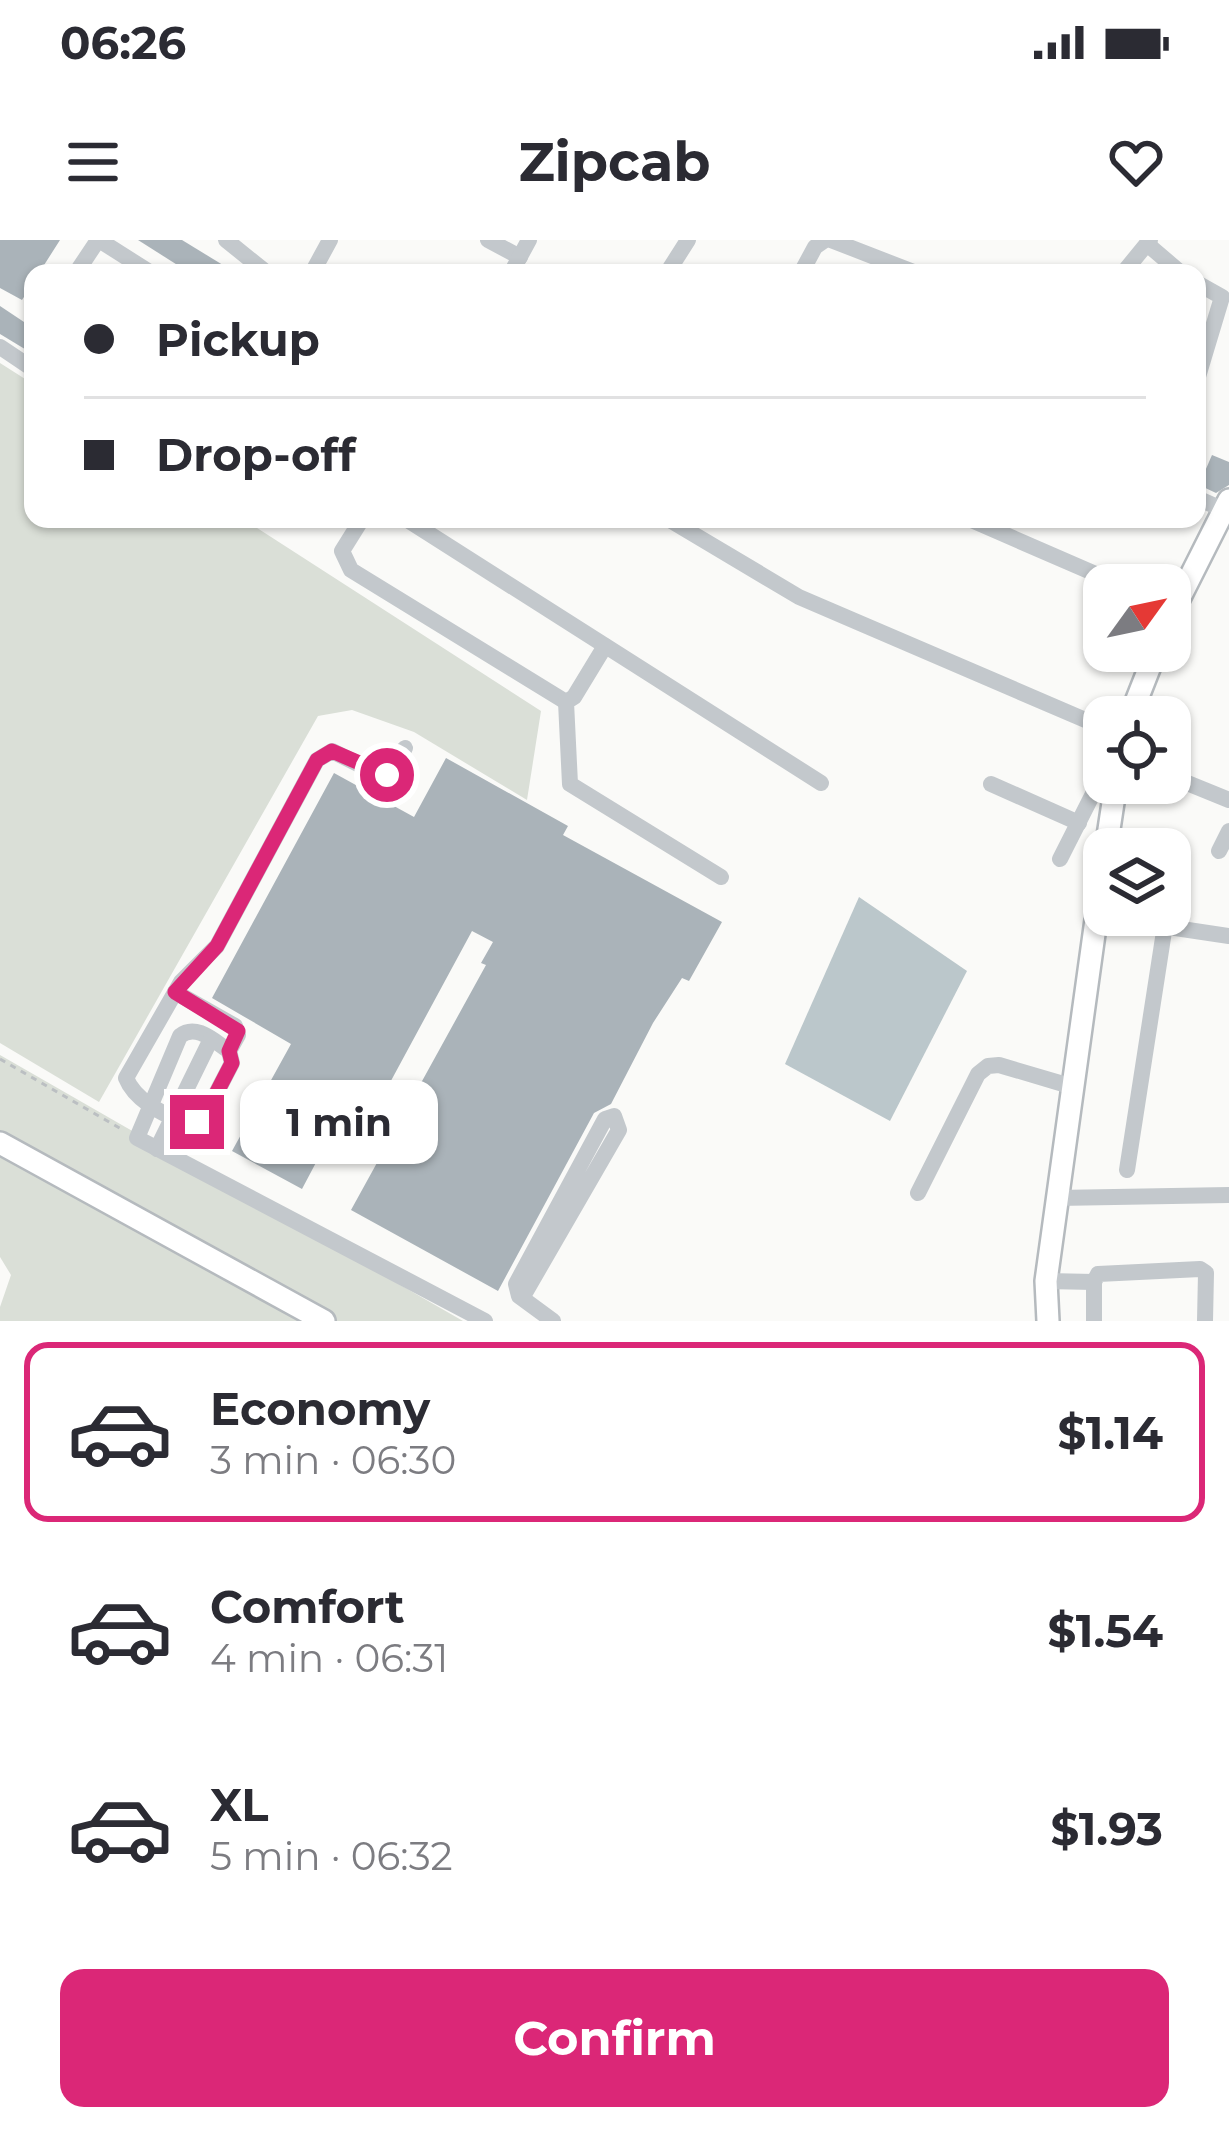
<!DOCTYPE html>
<meta charset="utf-8">
<style>
body{margin:0;font-family:Montserrat,sans-serif;background:#f7f7f7;color:#2b2b33;height:100vh;display:flex;flex-direction:column;font-size:45px;white-space:nowrap}
*{box-sizing:border-box;margin:0}
p{font-size:39px;color:#7c7c81}
.icon{flex:none;width:66px;height:66px;fill:none;stroke:currentColor;stroke-width:2;stroke-linecap:round;stroke-linejoin:round}
.map{position:relative;height:1081px;overflow:hidden}
.side{display:flex;flex-direction:column;background:#fff;flex:1}
.side>*{flex:none}
.top-card{position:absolute;left:24px;top:24px;width:1182px;height:264px;border-radius:24px;box-shadow:0 3px 9px #0004;display:grid;align-content:center;height:264px;padding:0 60px;background:#fff}
.needle{width:78px;rotate:57deg}
.buttons{position:absolute;left:1083px;top:324px;display:grid;gap:24px}
.buttons a{display:grid;place-items:center;width:108px;height:108px;border-radius:24px;background:#fff;box-shadow:0 3px 9px #0004;font-size:60px}
.end{position:absolute;width:54px;height:54px;margin:-27px;border:15px solid #db2777;background:#fff;box-shadow:0 0 0 6px #fff}
.from{border-radius:50%}
.bubble{position:absolute;height:84px;border-radius:24px;background:#fff;box-shadow:0 3px 9px #0004;font-size:39px;font-weight:700;line-height:84px;text-align:center}
.top-card b{display:flex;align-items:center;gap:42px;height:114px;font-size:45px}
.top-card b+b{border-top:3px solid #e1e1e2}
.top-card i{width:30px;height:30px;background:#2b2b33}
ul{padding:21px 0 0;list-style:none}
li{display:flex;align-items:center;gap:36px;height:180px;margin:0 24px 18px;padding:0 36px;border:6px solid transparent;border-radius:24px}
li div{flex:1}
li b{display:block;font-size:45px}
li em{font-style:normal;font-weight:700}
li.active{border-color:#db2777}
li>.icon{width:108px;height:108px;stroke-width:1.5}
.button{display:flex;gap:24px;margin-top:auto;padding:24px 60px}
.button a{flex:1;height:138px;border-radius:24px;background:#db2777;color:#fff;font-size:48px;font-weight:700;line-height:138px;text-align:center}
.status{display:flex;justify-content:space-between;align-items:center;height:84px;padding:0 60px;background:#fff;direction:ltr}
.status svg{height:33px;fill:currentColor}
header{display:flex;justify-content:space-between;align-items:center;height:156px;padding:0 60px;background:#fff;font-size:54px;font-weight:700}
.map>svg:first-child{display:block}
</style>
<div class="status"><b>06:26</b><svg viewBox="0 0 49 12"><path d="M0 12V9h3v3zM5 12V6h3v6zM10 12V3h3v9zM15 12V0h3v12zM26 1h20v11H26zM47 4h2v5h-2z"/></svg></div>
<header><svg class="icon" aria-label="menu" viewBox="0 0 24 24"><path d="M4 6h16M4 12h16M4 18h16"/></svg>Zipcab<svg class="icon" aria-label="heart" viewBox="0 0 24 24"><path d="M12 20l-8-8c-3-5 5-10 8-4 3-6 11-1 8 4z"/></svg></header>
<div class="map">
<svg width="1229" height="1081" viewBox="0 0 1229 1081">
<rect width="100%" height="100%" fill="#fafaf8"/>
<g fill="#dadfd7">
<path d="M0 123 33 144V279H243L541 471 527 560 414 492 352 470 318 476 99 862 0 803Z"/>
<path d="M0 815 463 1081H0V1067L11 1035 0 1017Z"/>
</g>
<path fill="#bbc7cb" d="M859 657 967 731 890 881 785 824Z"/>
<g fill="#aab3b9">
<path d="M0 0H60L39 33H33V43L22 60 0 48Z"/>
<path d="M138 0H182L236 33H190Z"/>
<path d="M0 66 33 88V114L0 94Z"/>
<path d="M1212 215 1229 222V245L1216 253 1199 245Z"/>
<path d="M446 518 568 586 563 595 722 682 689 741 682 738 653 783 611 864 594 873 498 1051 351 970 486 725 481 723 493 702 472 691 353 911 329 898 302 949 232 911 291 804 212 758 334 533 414 577Z"/>
</g>
<g fill="none" stroke-linecap="round" stroke-linejoin="round">
<g stroke="#b5babe" stroke-width="26">
<g id="major">
<path d="M1170 377 1229 260"/>
<path d="M1130 477 1156 411"/>
<path d="M1106 609 1116 543"/>
<path d="M0 903 324 1081"/>
<path d="M1048 1081 1046 1041 1104 622"/>
</g>
</g>
<path stroke="#bbbfc2" stroke-width="3" stroke-dasharray="6 6" stroke-linecap="butt" d="M0 819 123 890"/>
<g stroke="#c3c8cc" stroke-width="16">
<path d="M99 0 151 33"/>
<path d="M226 0 267 33"/>
<path d="M488 0 520 17"/>
<path d="M831 0 916 33"/>
<path d="M1147 4 1181 33"/>
<path d="M76 33 98 0"/>
<path d="M312 33 330 0"/>
<path d="M511 33 529 0"/>
<path d="M667 33 688 0"/>
<path d="M801 33 815 7 825 0"/>
<path d="M1123 33 1150 0"/>
<path d="M1197 43 1222 57 1197 140"/>
<path d="M0 107 33 129"/>
<path d="M1197 258 1224 270"/>
<path d="M362 279 342 311 351 330 566 462"/>
<path d="M406 279 821 543"/>
<path d="M668 279 799 357 1104 488"/>
<path d="M969 279 1121 345"/>
<path d="M605 406 574 457 566 462 570 544 721 637"/>
<path d="M405 508 387 535 378 534 332 511 317 520 217 706 181 742 126 838C136 863 167 875 190 886L204 877 232 823 229 811C214 801 196 783 180 796L137 898 485 1081"/>
<path d="M1170 536 1229 560"/>
<path d="M991 544 1079 583"/>
<path d="M1219 611 1229 591"/>
<path d="M1060 619 1104 532"/>
<path d="M1095 676 1229 696"/>
<path d="M175 752 235 786 238 795 229 811"/>
<path d="M157 909 211 799"/>
<path d="M1127 930 1165 685"/>
<path d="M918 953 978 834 988 826 999 825 1070 846"/>
<path d="M1057 958 1229 955"/>
<path d="M1046 1041 1094 1042 1098 1034 1200 1029 1206 1033 1205 1081"/>
<path d="M522 1058 619 890 614 876 605 879 516 1044 519 1056 553 1081"/>
<path d="M1094 1081V1042"/>
</g>
<use href="#major" stroke="#fff" stroke-width="21"/>
</g>
<g fill="none" stroke-linecap="round" stroke-linejoin="round">
<path stroke="#db2777" stroke-width="15" d="M197 882 204 877 232 823 229 811 238 791 175 752 217 706 317 520 332 511 387 535"/>
</g>
</svg>
<div class="buttons">
<a><svg class="needle" viewBox="-14 -14 28 28"><path d="M0-13l5 13h-10z" fill="#e53935"/><path d="M0 13l5-13h-10z" fill="#7c7c81"/></svg></a>
<a><svg class="icon" aria-label="locate" viewBox="0 0 24 24"><circle cx="12" cy="12" r="6"/><path d="M12 2v4M12 18v4M2 12h4M18 12h4"/></svg></a>
<a><svg class="icon" aria-label="layers" viewBox="0 0 24 24"><path d="M12 4l9 5-9 5-9-5zM3 14l9 5 9-5"/></svg></a>
</div>
<i class="end from" style="left:387px;top:535px"></i>
<i class="end" style="left:197px;top:882px"></i>
<div class="bubble" style="left:240px;top:840px;width:198px">1 min</div>
<div class="top-card">
<b><i class="from"></i>Pickup</b>
<b><i></i>Drop-off</b>
</div>
</div>
<section class="side">
<ul>
<li class="active"><svg class="icon" aria-label="car" viewBox="0 0 24 24"><path d="M5 17H2v-5l4-1 3-4h7l3 4 3 1v5h-3M9 17h6M6 11h13"/><circle cx="7" cy="17" r="2"/><circle cx="17" cy="17" r="2"/></svg><div><b>Economy</b><p>3 min · 06:30</p></div><em>$1.14</em></li>
<li><svg class="icon" aria-label="car" viewBox="0 0 24 24"><path d="M5 17H2v-5l4-1 3-4h7l3 4 3 1v5h-3M9 17h6M6 11h13"/><circle cx="7" cy="17" r="2"/><circle cx="17" cy="17" r="2"/></svg><div><b>Comfort</b><p>4 min · 06:31</p></div><em>$1.54</em></li>
<li><svg class="icon" aria-label="car" viewBox="0 0 24 24"><path d="M5 17H2v-5l4-1 3-4h7l3 4 3 1v5h-3M9 17h6M6 11h13"/><circle cx="7" cy="17" r="2"/><circle cx="17" cy="17" r="2"/></svg><div><b>XL</b><p>5 min · 06:32</p></div><em>$1.93</em></li>
</ul>
<div class="button"><a>Confirm</a></div>
</section>
